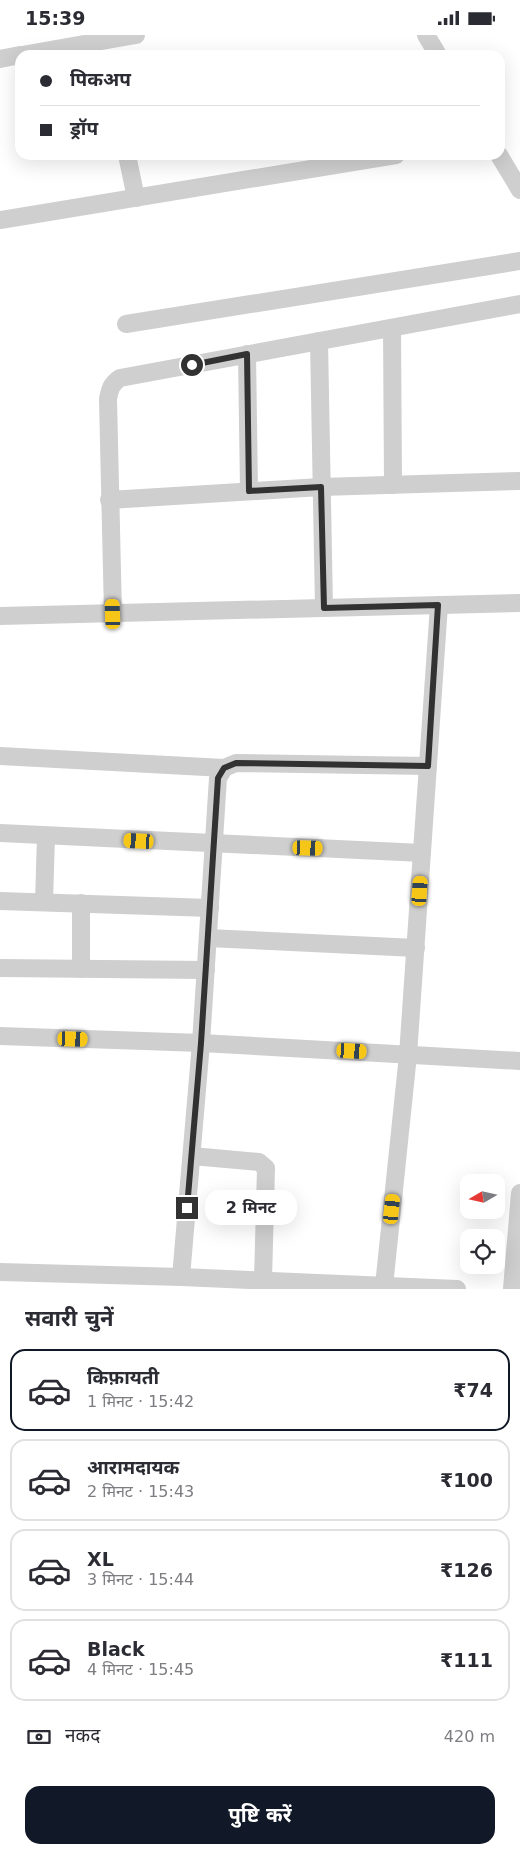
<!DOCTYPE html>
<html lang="hi">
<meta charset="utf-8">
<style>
body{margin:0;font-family:"DejaVu Sans","Noto Sans Devanagari",sans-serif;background:#f2f2f3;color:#2b2b33;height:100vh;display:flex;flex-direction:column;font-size:19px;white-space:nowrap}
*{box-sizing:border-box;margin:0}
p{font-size:16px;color:#7c7c81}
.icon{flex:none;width:28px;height:28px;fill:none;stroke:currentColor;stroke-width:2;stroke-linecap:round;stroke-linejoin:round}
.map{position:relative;height:1254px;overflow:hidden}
.sheet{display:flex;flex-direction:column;background:#fff;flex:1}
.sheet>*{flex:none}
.hud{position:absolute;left:15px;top:15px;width:490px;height:110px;border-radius:15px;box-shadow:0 5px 20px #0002;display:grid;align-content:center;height:110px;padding:0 25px;background:#fff}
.needle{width:32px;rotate:261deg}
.fabs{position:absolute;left:460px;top:1139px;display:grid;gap:10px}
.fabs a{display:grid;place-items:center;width:45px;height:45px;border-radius:10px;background:#fff;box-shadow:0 5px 20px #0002;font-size:25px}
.end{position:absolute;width:22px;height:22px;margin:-11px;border:6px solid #323232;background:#fff;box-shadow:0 0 0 2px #fff}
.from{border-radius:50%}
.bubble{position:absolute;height:35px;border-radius:15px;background:#fff;box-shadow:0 5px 20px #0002;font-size:16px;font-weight:700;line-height:35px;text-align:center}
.car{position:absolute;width:15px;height:30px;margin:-15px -8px;border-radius:6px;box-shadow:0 0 4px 1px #0007;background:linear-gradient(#f5c518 24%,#345 0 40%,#f5c518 0 76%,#345 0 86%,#f5c518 0)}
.hud b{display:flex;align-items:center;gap:18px;height:48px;font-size:19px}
.hud b+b{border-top:1px solid #e1e1e2}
.hud i{width:12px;height:12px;background:#2b2b33}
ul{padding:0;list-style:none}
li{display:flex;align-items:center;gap:15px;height:82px;margin:0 10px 8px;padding:0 15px;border:2px solid #e1e1e2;border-radius:15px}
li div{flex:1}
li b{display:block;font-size:19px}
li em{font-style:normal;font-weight:700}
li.on{border-color:#111827}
li>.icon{width:45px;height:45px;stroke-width:1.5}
h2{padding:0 25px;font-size:22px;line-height:60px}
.pay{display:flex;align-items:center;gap:12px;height:55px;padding:0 25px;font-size:19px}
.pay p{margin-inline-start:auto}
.action{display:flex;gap:10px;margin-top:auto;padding:10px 25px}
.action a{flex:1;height:58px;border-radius:15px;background:#111827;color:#fff;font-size:20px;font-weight:700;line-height:58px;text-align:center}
.status{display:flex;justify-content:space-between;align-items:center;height:35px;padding:0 25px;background:#fff;direction:ltr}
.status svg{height:14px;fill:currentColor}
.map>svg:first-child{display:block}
</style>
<div class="status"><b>15:39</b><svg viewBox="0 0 49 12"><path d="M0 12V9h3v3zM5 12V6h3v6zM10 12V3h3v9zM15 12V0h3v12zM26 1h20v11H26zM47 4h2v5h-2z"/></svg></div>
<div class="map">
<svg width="520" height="1254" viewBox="0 0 520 1254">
<rect width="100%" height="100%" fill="#fff"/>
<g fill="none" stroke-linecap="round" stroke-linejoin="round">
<g stroke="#cfcfcf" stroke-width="18">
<path d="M426 0 438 20"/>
<path d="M22 20 136 0"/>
<path d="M0 24 20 20"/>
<path d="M127 120 136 163"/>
<path d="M499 120 520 155"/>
<path d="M0 185 396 120"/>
<path d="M126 289 520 226"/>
<path d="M392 293 393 450"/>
<path d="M319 306 324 573"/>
<path d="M247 319 249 456"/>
<path d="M109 465 321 452 520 446"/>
<path d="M113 579 108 364C110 354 111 349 120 343L520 269"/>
<path d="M0 581 520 568"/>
<path d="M0 721 224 733"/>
<path d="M0 798 422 818"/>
<path d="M0 866 210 873"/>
<path d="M44 867 46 801"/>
<path d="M81 868V934"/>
<path d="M208 903 416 913"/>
<path d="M0 933 206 935"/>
<path d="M0 1001 201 1008 520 1026"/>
<path d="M192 1121 259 1127 266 1133 263 1245"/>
<path d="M0 1237 181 1242 457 1254"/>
<path d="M181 1242 201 1008 218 743 224 733 236 728 428 731"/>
<path d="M384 1251 408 1020 439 570"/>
<path d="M512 1254 520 1158"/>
</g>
</g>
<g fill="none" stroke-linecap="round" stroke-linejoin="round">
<path stroke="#323232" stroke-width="6" d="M187 1173 201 1008 218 743 224 733 236 728 428 731 438 570 324 573 321 452 249 456 247 319 192 330"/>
</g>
</svg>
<div class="fabs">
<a><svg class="needle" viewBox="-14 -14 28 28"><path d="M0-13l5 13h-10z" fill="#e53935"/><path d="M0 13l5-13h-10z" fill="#7c7c81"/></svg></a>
<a><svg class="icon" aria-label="locate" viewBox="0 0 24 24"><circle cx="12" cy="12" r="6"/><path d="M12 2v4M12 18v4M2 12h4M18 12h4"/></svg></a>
</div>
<i class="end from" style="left:192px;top:330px"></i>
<i class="end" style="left:187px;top:1173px"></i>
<div class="bubble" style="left:205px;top:1155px;width:92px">2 मिनट</div>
<i class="car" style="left:113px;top:579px;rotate:358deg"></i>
<i class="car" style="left:139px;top:806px;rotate:273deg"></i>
<i class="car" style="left:308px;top:813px;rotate:92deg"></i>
<i class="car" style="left:420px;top:856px;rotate:4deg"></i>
<i class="car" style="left:73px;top:1004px;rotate:92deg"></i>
<i class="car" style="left:352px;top:1016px;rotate:93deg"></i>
<i class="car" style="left:392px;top:1174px;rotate:6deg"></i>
<div class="hud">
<b><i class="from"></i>पिकअप</b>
<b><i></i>ड्रॉप</b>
</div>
</div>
<section class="sheet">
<h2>सवारी चुनें</h2>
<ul>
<li class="on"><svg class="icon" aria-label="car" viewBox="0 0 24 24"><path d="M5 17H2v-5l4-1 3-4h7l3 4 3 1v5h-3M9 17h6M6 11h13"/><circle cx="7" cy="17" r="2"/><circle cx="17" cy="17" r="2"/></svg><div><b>किफ़ायती</b><p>1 मिनट · 15:42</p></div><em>₹74</em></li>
<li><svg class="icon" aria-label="car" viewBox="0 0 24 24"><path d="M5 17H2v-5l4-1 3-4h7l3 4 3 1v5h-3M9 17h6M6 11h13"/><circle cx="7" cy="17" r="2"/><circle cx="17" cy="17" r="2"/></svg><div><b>आरामदायक</b><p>2 मिनट · 15:43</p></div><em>₹100</em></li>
<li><svg class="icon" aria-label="car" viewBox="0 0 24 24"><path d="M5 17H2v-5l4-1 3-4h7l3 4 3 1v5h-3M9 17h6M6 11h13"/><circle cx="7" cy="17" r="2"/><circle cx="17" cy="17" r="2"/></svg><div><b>XL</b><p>3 मिनट · 15:44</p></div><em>₹126</em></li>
<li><svg class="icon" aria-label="car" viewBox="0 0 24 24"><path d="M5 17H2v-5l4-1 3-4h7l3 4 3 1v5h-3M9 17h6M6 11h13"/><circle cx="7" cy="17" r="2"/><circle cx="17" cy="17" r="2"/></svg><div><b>Black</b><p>4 मिनट · 15:45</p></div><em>₹111</em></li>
</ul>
<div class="pay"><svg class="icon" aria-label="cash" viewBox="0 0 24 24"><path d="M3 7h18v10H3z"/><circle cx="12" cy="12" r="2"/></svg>नकद<p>420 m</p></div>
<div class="action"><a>पुष्टि करें</a></div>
</section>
